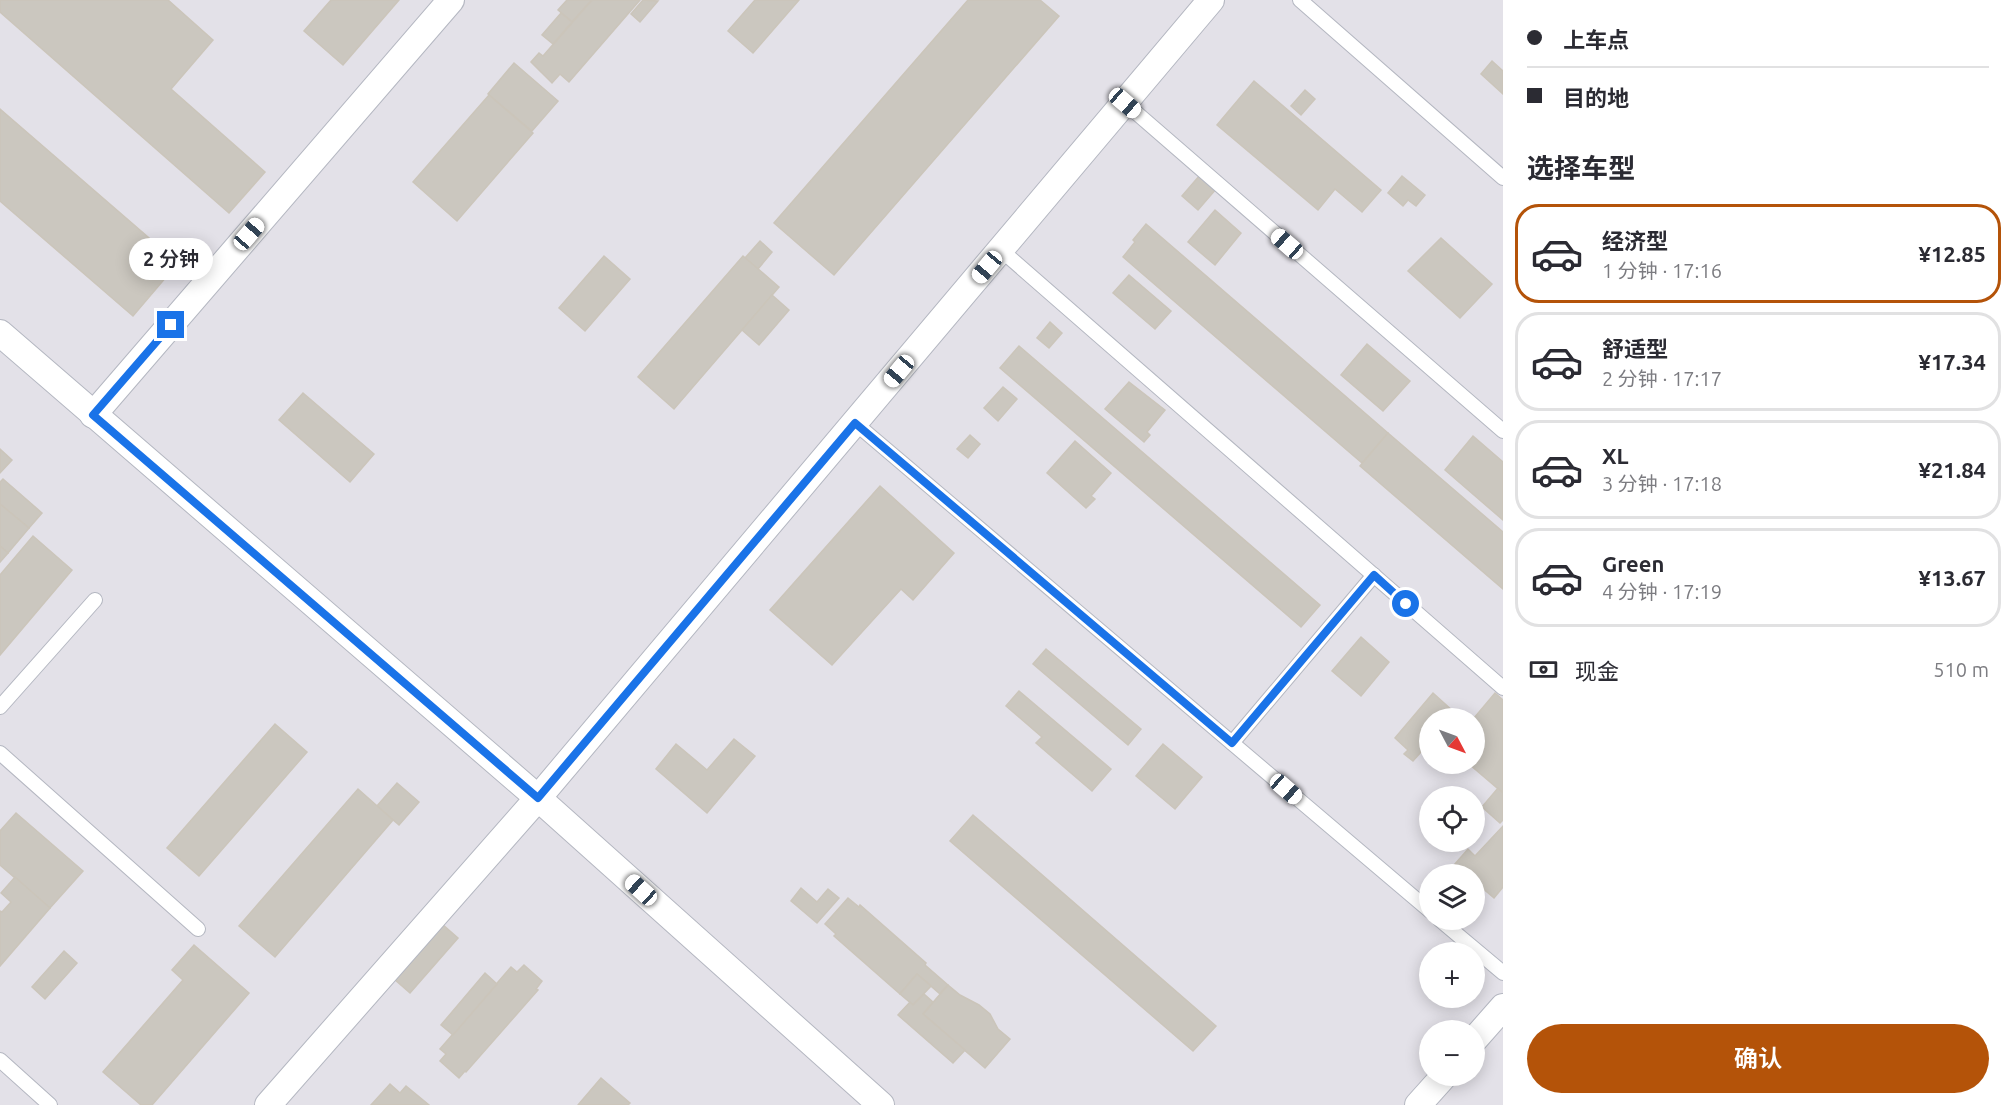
<!DOCTYPE html>
<html lang="zh">
<meta charset="utf-8">
<style>
body{margin:0;font-family:Ubuntu,"Noto Sans SC",sans-serif;background:#f2f2f3;color:#2b2b33;height:100vh;display:flex;flex-direction:column;font-size:22px;white-space:nowrap}
*{box-sizing:border-box;margin:0}
p{font-size:20px;color:#7c7c81}
.icon{flex:none;width:33px;height:33px;fill:none;stroke:currentColor;stroke-width:2;stroke-linecap:round;stroke-linejoin:round}
.map{position:relative;flex:1;overflow:hidden}
.panel{display:flex;flex-direction:column;background:#fff;width:510px}
.panel>*{flex:none}
.guide{display:grid;align-content:center;height:132px;padding:0 24px;background:#fff}
.needle{width:39px;rotate:131deg}
.buttons{position:absolute;left:1419px;top:708px;display:grid;gap:12px}
.buttons a{display:grid;place-items:center;width:66px;height:66px;border-radius:50%;background:#fff;box-shadow:0 3px 15px #0003;font-size:30px}
.end{position:absolute;width:27px;height:27px;margin:-14px;border:8px solid #1a73e8;background:#fff;box-shadow:0 0 0 3px #fff}
.from{border-radius:50%}
.bubble{position:absolute;height:42px;border-radius:21px;background:#fff;box-shadow:0 3px 15px #0003;font-size:20px;font-weight:600;line-height:42px;text-align:center}
.car{position:absolute;width:18px;height:36px;margin:-18px -9px;border-radius:8px;box-shadow:0 0 4px 2px #0007;background:linear-gradient(#fff 24%,#345 0 40%,#fff 0 76%,#345 0 86%,#fff 0)}
.guide b{display:flex;align-items:center;gap:21px;height:57px;font-size:22px}
.guide b+b{border-top:2px solid #e1e1e2}
.guide i{width:15px;height:15px;background:#2b2b33}
ul{padding:0;list-style:none}
li{display:flex;align-items:center;gap:18px;height:99px;margin:0 12px 9px;padding:0 12px;border:3px solid #e1e1e2;border-radius:24px}
li div{flex:1}
li b{display:block;font-size:22px}
li em{font-style:normal;font-weight:600}
li.active{border-color:#b45309}
li>.icon{width:54px;height:54px;stroke-width:1.5}
h2{padding:0 24px;font-size:27px;line-height:72px}
.pay{display:flex;align-items:center;gap:15px;height:66px;padding:0 24px;font-size:22px}
.pay p{margin-inline-start:auto}
.action{display:flex;gap:12px;margin-top:auto;padding:12px 24px}
.action a{flex:1;height:69px;border-radius:36px;background:#b45309;color:#fff;font-size:24px;font-weight:600;line-height:69px;text-align:center}
main{display:flex;flex:1;min-height:0}
.map>svg:first-child{display:block}
</style>
<main>
<div class="map">
<svg width="1503" height="1105" viewBox="0 0 1503 1105">
<rect width="100%" height="100%" fill="#efe9e1"/>
<path fill="#e3e1e8" fill-rule="evenodd" d="M0 0H1503V1105H0ZM1430 718H1474V764H1430ZM1430 796H1474V842H1430ZM1430 874H1474V920H1430ZM1430 952H1474V998H1430ZM1430 1030H1474V1076H1430Z"/>
<g fill="#cbc7bf" stroke="#cbc5ba" stroke-width="1.5">
<path d="M0 0H168L213 40 171 89 265 172 229 213 0 12Z"/>
<path d="M331 0H399L343 65 304 31Z"/>
<path d="M567 0H592L572 22 558 10Z"/>
<path d="M592 0H640L569 82 560 74 552 83 531 62 539 53 543 56Z"/>
<path d="M643 0 658 1 640 22 631 14Z"/>
<path d="M755 0H799L753 53 728 31Z"/>
<path d="M968 0H1040L1059 16 834 275 774 223Z"/>
<path d="M561 13 572 22 553 44 542 35Z"/>
<path d="M1492 61 1503 71V94L1481 74Z"/>
<path d="M514 63 558 101 532 131 488 94Z"/>
<path d="M1254 81 1381 190 1362 212 1335 189 1318 210 1217 125Z"/>
<path d="M1305 90 1315 99 1301 115 1291 106Z"/>
<path d="M489 95 533 133 457 221 413 182Z"/>
<path d="M0 109 178 263 133 316 0 201Z"/>
<path d="M1200 175 1216 189 1198 210 1182 196Z"/>
<path d="M1402 176 1425 195 1416 206 1408 200 1403 206 1388 193Z"/>
<path d="M1215 210 1241 233 1215 265 1188 242Z"/>
<path d="M1146 224 1388 433 1362 463 1123 257 1135 242 1133 240Z"/>
<path d="M1441 238 1492 284 1460 318 1408 271Z"/>
<path d="M760 241 772 252 758 269 745 258Z"/>
<path d="M604 256 630 279 585 331 559 308Z"/>
<path d="M743 256 779 287 674 409 638 377Z"/>
<path d="M1129 275 1171 311 1155 329 1113 293Z"/>
<path d="M772 295 789 310 759 345 742 330Z"/>
<path d="M1050 322 1062 333 1049 348 1037 338Z"/>
<path d="M1367 344 1410 381 1383 411 1341 375Z"/>
<path d="M1019 346 1320 605 1301 627 1000 368Z"/>
<path d="M1129 382 1165 410 1147 432 1150 435 1144 442 1105 409Z"/>
<path d="M1003 387 1017 399 998 421 984 408Z"/>
<path d="M303 393 374 454 350 482 279 420Z"/>
<path d="M1388 433 1503 532V589L1360 466Z"/>
<path d="M970 435 980 444 968 458 957 449Z"/>
<path d="M1473 436 1503 462V520L1445 470Z"/>
<path d="M1075 441 1111 473 1091 496 1095 499 1086 508 1047 473Z"/>
<path d="M0 449 12 460 0 473Z"/>
<path d="M3 479 42 513 29 528 0 504V482Z"/>
<path d="M880 486 954 553 913 600 901 589 832 665 770 610Z"/>
<path d="M0 504 29 528 8 553 0 546Z"/>
<path d="M33 536 72 570 0 655V575Z"/>
<path d="M0 546 8 553 0 562Z"/>
<path d="M1361 637 1389 662 1361 696 1332 671Z"/>
<path d="M1046 649 1141 729 1128 745 1033 664Z"/>
<path d="M1019 691 1111 769 1092 791 1036 743 1042 737 1006 706Z"/>
<path d="M1433 693 1454 712 1449 718H1430V742L1413 761 1404 754 1408 750 1395 738Z"/>
<path d="M1495 693 1503 700V793L1469 764H1474V718Z"/>
<path d="M275 724 307 752 199 876 167 848Z"/>
<path d="M734 739 755 756 707 813 656 769 676 744 707 770Z"/>
<path d="M1163 744 1202 777 1175 809 1136 776Z"/>
<path d="M397 783 419 802 399 825 377 806Z"/>
<path d="M1498 788 1503 793V820L1500 823 1482 807Z"/>
<path d="M358 789 393 820 275 957 239 926Z"/>
<path d="M16 813 83 871 50 908 0 865V831Z"/>
<path d="M973 815 1216 1026 1193 1051 950 841Z"/>
<path d="M1503 826V887L1494 898 1474 881V874H1467L1455 864 1468 849 1475 856Z"/>
<path d="M15 877 50 908 0 966V911L2 912 11 902 1 893Z"/>
<path d="M801 888 817 902 828 889 839 898 817 923 791 901Z"/>
<path d="M848 898 859 907 860 905 926 963 925 965 948 985 940 994 917 974 900 994 834 936 836 934 825 924Z"/>
<path d="M442 924 458 938 410 993 394 979Z"/>
<path d="M194 945 249 993 152 1105H141L103 1072 183 980 172 970Z"/>
<path d="M64 951 77 963 45 999 32 987Z"/>
<path d="M524 965 542 981 536 989 538 990 466 1072 465 1071 459 1078 440 1061 446 1054 440 1049 511 967 517 972Z"/>
<path d="M485 973 497 984 453 1035 441 1025Z"/>
<path d="M917 974 931 986 913 1005 900 994Z"/>
<path d="M948 985 960 995 979 1005 990 1014 998 1029 1010 1039 985 1068 923 1014Z"/>
<path d="M924 994 933 1002 923 1014 965 1050 953 1063 898 1015 910 1002 913 1005Z"/>
<path d="M601 1078 630 1103 628 1105H578Z"/>
<path d="M390 1084 400 1093 406 1086 429 1105H371Z"/>
</g>
<g fill="none" stroke-linecap="round" stroke-linejoin="round">
<g stroke="#b4b7c1" stroke-width="16">
<g id="service">
<path d="M1300 0 1503 178"/>
<path d="M1125 103 1503 431"/>
<path d="M1001 250 1503 688"/>
<path d="M855 423 1430 911"/>
<path d="M0 707 95 600"/>
<path d="M1232 743 1374 575"/>
<path d="M0 753 198 929"/>
<path d="M1440 920 1503 973"/>
<path d="M0 1060 50 1105"/>
</g>
</g>
<g stroke="#b4b7c1" stroke-width="28">
<g id="minor">
<path d="M0 333 538 798 881 1105"/>
<path d="M93 415 451 0"/>
<path d="M1474 1040 1503 1007"/>
<path d="M268 1105 538 798 1211 0"/>
<path d="M1418 1105 1444 1076"/>
</g>
</g>
<use href="#service" stroke="#fff" stroke-width="14"/>
<use href="#minor" stroke="#fff" stroke-width="26"/>
</g>
<g fill="none" stroke-linecap="round" stroke-linejoin="round">
<path stroke="#1a73e8" stroke-width="8" d="M171 325 93 415 538 798 855 423 1232 743 1374 575 1406 604"/>
</g>
</svg>
<div class="buttons">
<a><svg class="needle" viewBox="-14 -14 28 28"><path d="M0-13l5 13h-10z" fill="#e53935"/><path d="M0 13l5-13h-10z" fill="#7c7c81"/></svg></a>
<a><svg class="icon" aria-label="locate" viewBox="0 0 24 24"><circle cx="12" cy="12" r="6"/><path d="M12 2v4M12 18v4M2 12h4M18 12h4"/></svg></a>
<a><svg class="icon" aria-label="layers" viewBox="0 0 24 24"><path d="M12 4l9 5-9 5-9-5zM3 14l9 5 9-5"/></svg></a>
<a>+</a>
<a>−</a>
</div>
<i class="end from" style="left:1406px;top:604px"></i>
<i class="end" style="left:171px;top:325px"></i>
<div class="bubble" style="left:129px;top:238px;width:84px">2 分钟</div>
<i class="car" style="left:1125px;top:103px;rotate:131deg"></i>
<i class="car" style="left:249px;top:234px;rotate:41deg"></i>
<i class="car" style="left:1287px;top:244px;rotate:311deg"></i>
<i class="car" style="left:987px;top:267px;rotate:220deg"></i>
<i class="car" style="left:899px;top:371px;rotate:220deg"></i>
<i class="car" style="left:1286px;top:789px;rotate:131deg"></i>
<i class="car" style="left:641px;top:890px;rotate:312deg"></i>
</div>
<section class="panel">
<div class="guide">
<b><i class="from"></i>上车点</b>
<b><i></i>目的地</b>
</div>
<h2>选择车型</h2>
<ul>
<li class="active"><svg class="icon" aria-label="car" viewBox="0 0 24 24"><path d="M5 17H2v-5l4-1 3-4h7l3 4 3 1v5h-3M9 17h6M6 11h13"/><circle cx="7" cy="17" r="2"/><circle cx="17" cy="17" r="2"/></svg><div><b>经济型</b><p>1 分钟 · 17:16</p></div><em>¥12.85</em></li>
<li><svg class="icon" aria-label="car" viewBox="0 0 24 24"><path d="M5 17H2v-5l4-1 3-4h7l3 4 3 1v5h-3M9 17h6M6 11h13"/><circle cx="7" cy="17" r="2"/><circle cx="17" cy="17" r="2"/></svg><div><b>舒适型</b><p>2 分钟 · 17:17</p></div><em>¥17.34</em></li>
<li><svg class="icon" aria-label="car" viewBox="0 0 24 24"><path d="M5 17H2v-5l4-1 3-4h7l3 4 3 1v5h-3M9 17h6M6 11h13"/><circle cx="7" cy="17" r="2"/><circle cx="17" cy="17" r="2"/></svg><div><b>XL</b><p>3 分钟 · 17:18</p></div><em>¥21.84</em></li>
<li><svg class="icon" aria-label="car" viewBox="0 0 24 24"><path d="M5 17H2v-5l4-1 3-4h7l3 4 3 1v5h-3M9 17h6M6 11h13"/><circle cx="7" cy="17" r="2"/><circle cx="17" cy="17" r="2"/></svg><div><b>Green</b><p>4 分钟 · 17:19</p></div><em>¥13.67</em></li>
</ul>
<div class="pay"><svg class="icon" aria-label="cash" viewBox="0 0 24 24"><path d="M3 7h18v10H3z"/><circle cx="12" cy="12" r="2"/></svg>现金<p>510 m</p></div>
<div class="action"><a>确认</a></div>
</section>
</main>
